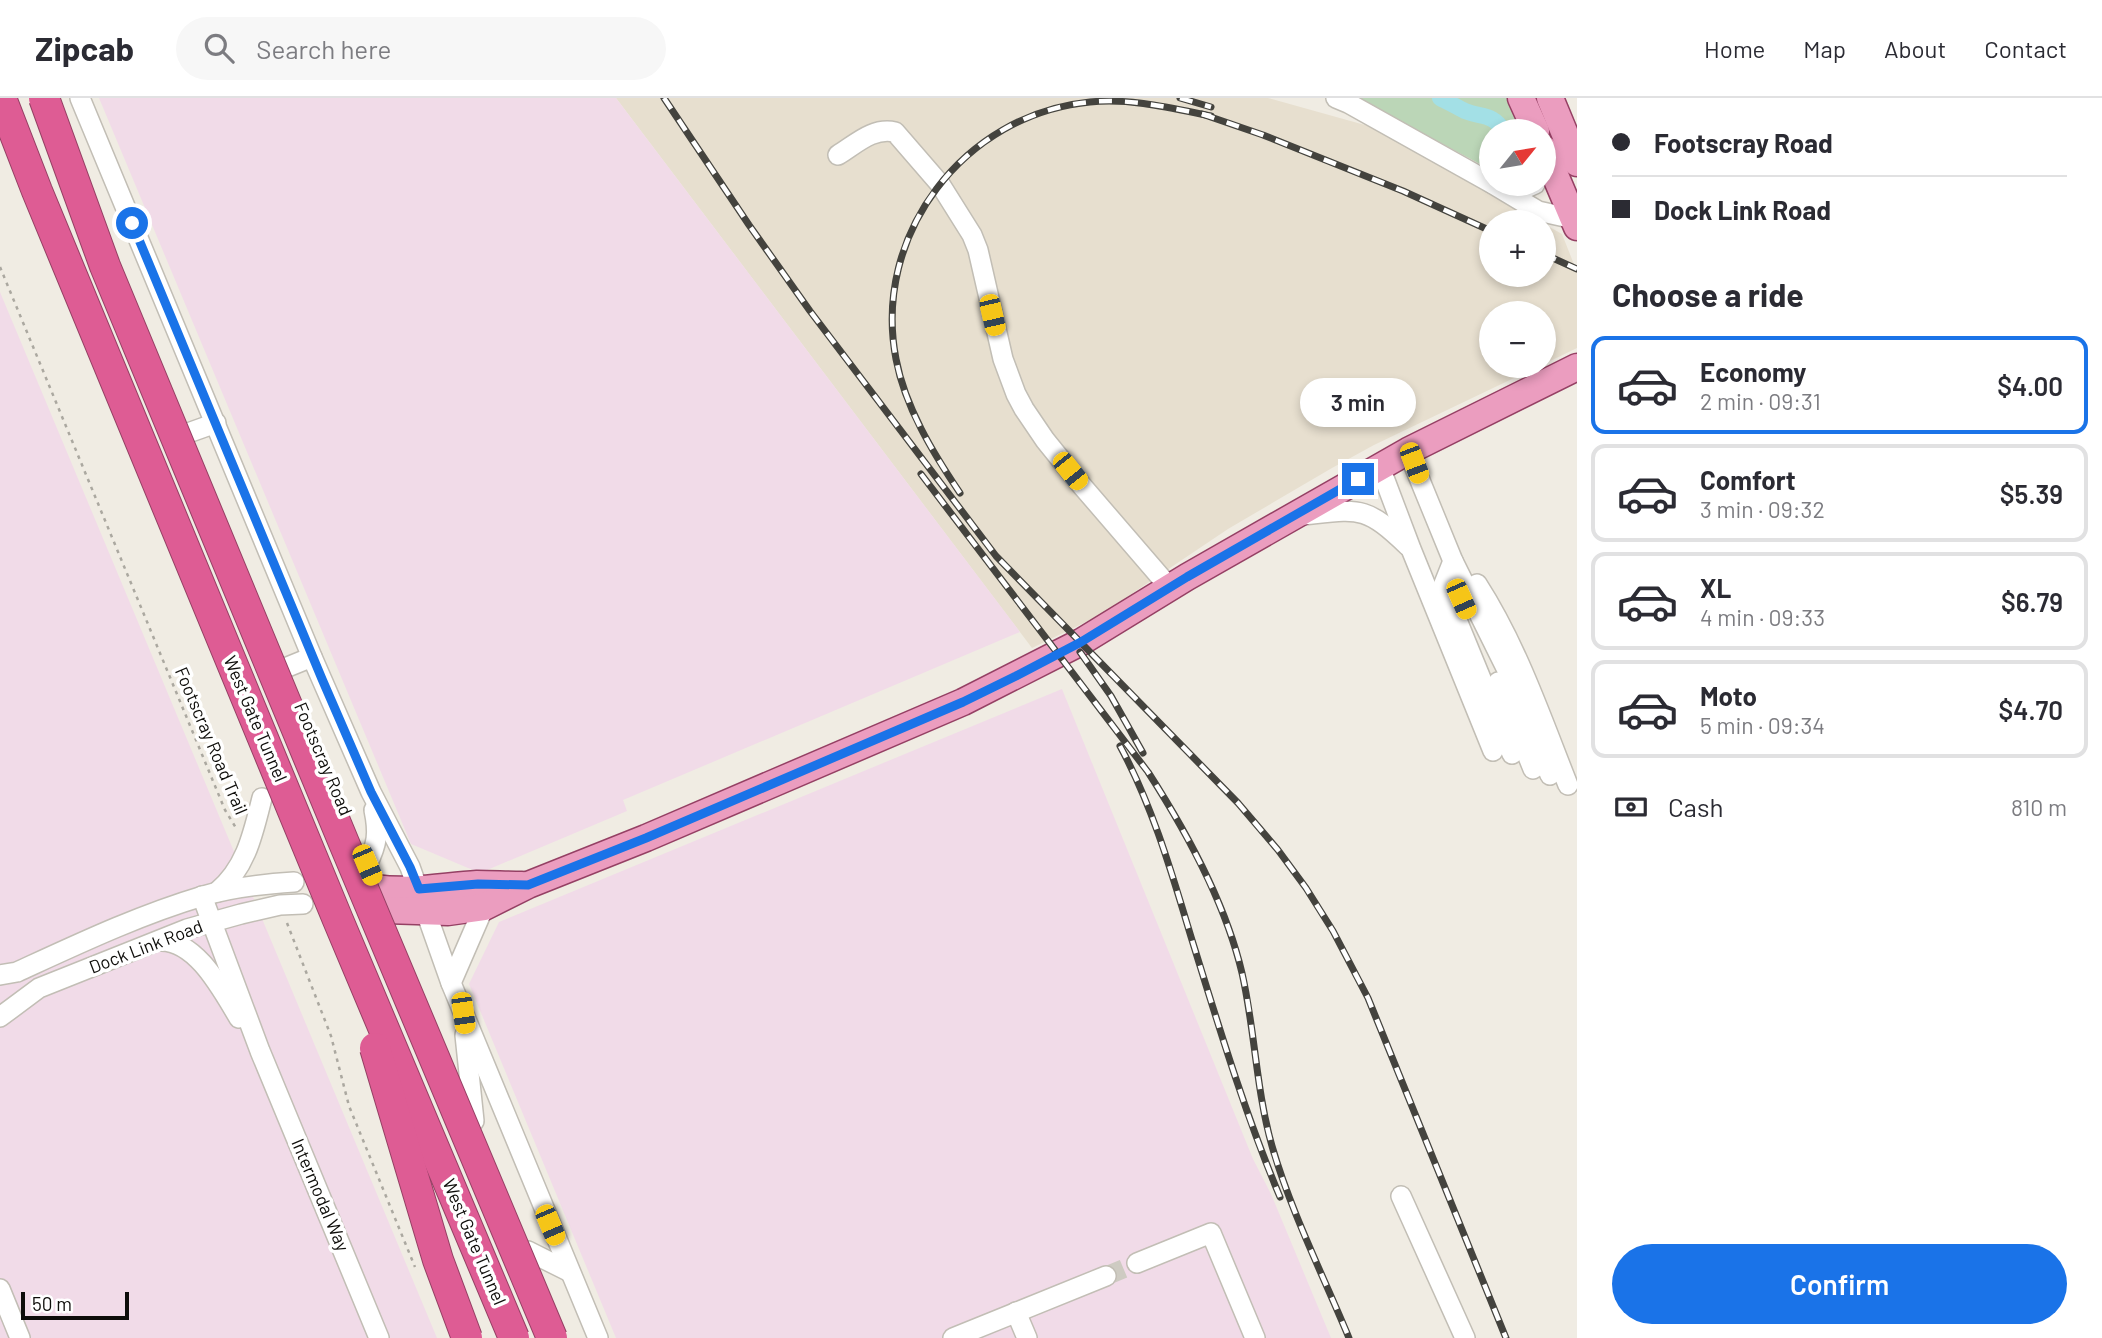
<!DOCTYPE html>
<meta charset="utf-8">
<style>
body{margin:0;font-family:Barlow,sans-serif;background:#f7f7f7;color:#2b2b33;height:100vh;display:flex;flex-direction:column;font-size:26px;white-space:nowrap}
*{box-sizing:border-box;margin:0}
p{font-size:23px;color:#7c7c81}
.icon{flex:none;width:38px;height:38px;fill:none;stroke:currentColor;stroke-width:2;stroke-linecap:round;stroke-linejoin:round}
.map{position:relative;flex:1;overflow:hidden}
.drawer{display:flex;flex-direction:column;background:#fff;width:525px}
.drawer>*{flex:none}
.guide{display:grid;align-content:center;height:154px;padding:0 35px;background:#fff}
.needle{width:46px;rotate:60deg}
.fabs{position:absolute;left:1479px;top:21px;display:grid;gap:14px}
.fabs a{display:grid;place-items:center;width:77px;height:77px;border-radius:50%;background:#fff;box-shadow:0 4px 10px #0003;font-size:35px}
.scale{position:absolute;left:21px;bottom:18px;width:108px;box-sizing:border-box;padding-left:7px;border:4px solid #0e0d0a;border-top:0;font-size:19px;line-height:24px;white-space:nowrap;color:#0e0d0a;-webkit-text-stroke:5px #fff;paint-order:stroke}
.end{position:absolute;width:32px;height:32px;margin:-16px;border:9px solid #1a73e8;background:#fff;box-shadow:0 0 0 4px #fff}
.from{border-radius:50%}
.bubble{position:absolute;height:49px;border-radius:24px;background:#fff;box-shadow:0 4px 10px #0003;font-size:23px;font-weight:600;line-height:49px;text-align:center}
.car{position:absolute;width:21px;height:42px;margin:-21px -10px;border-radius:9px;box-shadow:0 0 5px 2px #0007;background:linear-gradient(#f5c518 24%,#345 0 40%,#f5c518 0 76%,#345 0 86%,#f5c518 0)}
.guide b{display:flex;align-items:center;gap:24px;height:66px;font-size:26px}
.guide b+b{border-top:2px solid #e1e1e2}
.guide i{width:18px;height:18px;background:#2b2b33}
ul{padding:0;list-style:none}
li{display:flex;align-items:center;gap:21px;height:98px;margin:0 14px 10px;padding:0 21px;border:4px solid #e1e1e2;border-radius:14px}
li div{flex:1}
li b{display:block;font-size:26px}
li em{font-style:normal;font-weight:600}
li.on{border-color:#1a73e8}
li>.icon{width:63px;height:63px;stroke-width:1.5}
h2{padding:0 35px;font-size:32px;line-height:84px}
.pay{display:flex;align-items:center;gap:18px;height:77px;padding:0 35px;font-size:26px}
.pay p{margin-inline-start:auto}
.primary-button{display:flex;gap:14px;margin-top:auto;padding:14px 35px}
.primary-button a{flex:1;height:80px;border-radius:42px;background:#1a73e8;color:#fff;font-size:28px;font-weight:600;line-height:80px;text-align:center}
header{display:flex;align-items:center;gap:42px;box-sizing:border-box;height:98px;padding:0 35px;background:#fff;border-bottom:2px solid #e1e1e2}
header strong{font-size:33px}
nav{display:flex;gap:38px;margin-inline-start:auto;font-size:24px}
.search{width:490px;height:63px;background:#f7f7f7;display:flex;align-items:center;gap:18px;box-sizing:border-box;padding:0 24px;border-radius:38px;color:#7c7c81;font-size:26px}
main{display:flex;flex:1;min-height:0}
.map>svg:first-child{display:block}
</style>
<header>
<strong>Zipcab</strong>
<div class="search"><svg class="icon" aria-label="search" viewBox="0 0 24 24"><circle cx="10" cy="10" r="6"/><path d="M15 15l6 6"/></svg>Search here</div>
<nav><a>Home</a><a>Map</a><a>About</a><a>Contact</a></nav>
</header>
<main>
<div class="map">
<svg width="1577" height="1240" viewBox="0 0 1577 1240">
<rect width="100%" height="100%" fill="#f0ece3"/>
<path fill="#e7dfcf" d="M616 0H1268L1372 29 1540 124H1491V177H1544V126L1562 136 1577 174V250L1544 266V215H1491V268H1539L1374 347 1332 370 1228 431 1100 517 1032 550Z"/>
<g fill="#f1dbe8">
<path d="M99 0H616L1020 534 623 702 627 713 480 775 411 746Z"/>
<path d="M0 194 235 756 437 1240H0Z"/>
<path d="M1062 591 1253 1061 1271 1096 1331 1240H616L469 886 499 824Z"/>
</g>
<path fill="#bbd6b7" d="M1357 0H1510L1524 33H1491V72Z"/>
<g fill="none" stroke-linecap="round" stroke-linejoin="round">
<path stroke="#a3e0e6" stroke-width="16" d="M1440 0C1448 4 1457 9 1465 13 1483 20 1492 15 1504 33"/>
<path stroke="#cecbc2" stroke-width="19" stroke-dasharray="19 10" stroke-linecap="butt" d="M1106 1178 1137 1165"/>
<g stroke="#c2beb5" stroke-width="22">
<g id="minor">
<path d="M80 0 312 559 371 694 410 769 451 885 598 1240"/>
<path d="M1336 0 1348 5 1491 85"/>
<path d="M838 57C856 46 873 29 895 34L940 86 972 137 978 152 1003 261 1016 296 1024 311 1045 342 1083 389 1170 490"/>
<path d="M1493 86 1538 113 1574 121"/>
<path d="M1503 91 1526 90 1535 86"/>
<path d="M188 335 216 325"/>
<path d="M1408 353 1453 463 1510 578 1550 677"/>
<path d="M1380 369 1411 451 1493 653"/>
<path d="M1303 417C1360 411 1365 407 1408 448"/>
<path d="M1453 463 1443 488 1512 656"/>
<path d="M1477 486C1517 548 1541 619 1568 687"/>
<path d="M285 570 312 559"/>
<path d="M1498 584 1533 671"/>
<path d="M367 767C377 746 379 736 374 712"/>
<path d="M217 794C246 770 253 736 262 700"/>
<path d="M202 798 260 953 379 1240"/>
<path d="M159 843C196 841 222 892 239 920"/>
<path d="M0 877 17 874C78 846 139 817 203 798 233 789 263 786 294 784"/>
<path d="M451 885 484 809"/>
<path d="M0 919 39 890 187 831 241 816 280 807 303 806"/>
<path d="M465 937 474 1023"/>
<path d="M1401 1098 1465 1240"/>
<path d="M528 1153 570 1174"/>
<path d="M1137 1165 1211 1135 1255 1240"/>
<path d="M0 1191 20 1240"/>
<path d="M1016 1214 1027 1240"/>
<path d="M953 1240 1106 1178"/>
</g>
</g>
<g stroke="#954064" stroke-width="29">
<g id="major">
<path d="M1521 0 1536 33"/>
<path d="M1550 0 1577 65"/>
<path d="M1544 51 1577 129"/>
<path d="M376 790C410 795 443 788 477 786 492 786 507 787 522 787"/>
<path d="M385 812 448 814 484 809 528 787 646 740 963 604 1081 544 1187 479 1408 353 1577 269"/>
</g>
</g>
<g stroke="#aba8a0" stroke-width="2.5" stroke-dasharray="3.5 5" stroke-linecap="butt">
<path d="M0 169 225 712 236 730"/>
<path d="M287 825 331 938 349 1008 415 1169"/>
</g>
<use href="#minor" stroke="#fff" stroke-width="19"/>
<use href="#major" stroke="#eb9dbf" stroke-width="26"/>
<g stroke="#44433e" stroke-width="7">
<g id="rail">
<path d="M664 0 749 127 810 213 996 458 1238 705 1278 752 1306 790 1333 833 1368 900 1506 1240"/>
<path d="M1180 0 1211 9"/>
<path d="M1202 16 1263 37 1403 93 1491 133"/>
<path d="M1544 156 1577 171"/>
<path d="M921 376 1148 674C1186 733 1226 807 1242 875 1255 932 1256 992 1272 1048 1291 1114 1323 1177 1349 1240"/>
<path d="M960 395C933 355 905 309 896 261 872 137 964 16 1090 4 1131 0 1171 10 1211 18"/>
<path d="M1080 554 1111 598 1143 655"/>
<path d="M1120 648C1153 709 1172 776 1192 842 1219 929 1245 1016 1280 1099"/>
</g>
</g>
<use href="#rail" stroke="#fff" stroke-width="4.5" stroke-dasharray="13" stroke-linecap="butt"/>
<g stroke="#954064" stroke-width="32" stroke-linecap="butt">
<g id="highway-bridge">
<path d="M1 0 37 93 338 822 514 1240"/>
<path d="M44 0 105 168 344 745 552 1240"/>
<path d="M375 950 438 1162 467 1240"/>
</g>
</g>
<use href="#highway-bridge" stroke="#de5c94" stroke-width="30"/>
</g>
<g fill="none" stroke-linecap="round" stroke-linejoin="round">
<path stroke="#1a73e8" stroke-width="9" d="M132 125 322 581 371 694 410 769 419 791 478 786 528 787 538 783 646 740 963 604 1016 578 1081 544 1187 479 1358 381"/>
</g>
<g text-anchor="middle" stroke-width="7" stroke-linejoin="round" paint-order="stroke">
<g font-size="18" fill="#0e0d0a" stroke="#fff">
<text transform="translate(255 621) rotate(67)" y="6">West Gate Tunnel</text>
<text transform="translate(211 643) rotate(67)" y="6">Footscray Road Trail</text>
<text transform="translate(323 661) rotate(67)" y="6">Footscray Road</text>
<text transform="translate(146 849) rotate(-21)" y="6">Dock Link Road</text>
<text transform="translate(320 1097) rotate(67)" y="6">Intermodal Way</text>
<text transform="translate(474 1144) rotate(67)" y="6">West Gate Tunnel</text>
</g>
</g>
</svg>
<div class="fabs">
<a><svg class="needle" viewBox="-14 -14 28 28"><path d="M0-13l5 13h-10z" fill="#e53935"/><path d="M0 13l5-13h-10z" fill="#7c7c81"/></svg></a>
<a>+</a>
<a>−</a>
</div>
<div class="scale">50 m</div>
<i class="end from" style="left:132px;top:125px"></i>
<i class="end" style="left:1358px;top:381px"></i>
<div class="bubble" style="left:1300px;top:280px;width:116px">3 min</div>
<i class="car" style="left:992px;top:217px;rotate:167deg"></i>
<i class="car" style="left:1414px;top:365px;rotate:159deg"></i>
<i class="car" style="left:1070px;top:373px;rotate:141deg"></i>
<i class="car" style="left:1461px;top:501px;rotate:156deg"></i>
<i class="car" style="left:367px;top:767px;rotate:157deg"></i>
<i class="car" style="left:463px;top:915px;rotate:172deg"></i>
<i class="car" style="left:550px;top:1127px;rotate:157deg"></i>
</div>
<section class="drawer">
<div class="guide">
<b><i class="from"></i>Footscray Road</b>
<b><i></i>Dock Link Road</b>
</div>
<h2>Choose a ride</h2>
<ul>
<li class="on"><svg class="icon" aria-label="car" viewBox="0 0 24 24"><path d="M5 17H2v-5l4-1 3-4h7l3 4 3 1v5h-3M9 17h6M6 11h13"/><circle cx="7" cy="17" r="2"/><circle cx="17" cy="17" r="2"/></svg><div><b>Economy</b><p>2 min · 09:31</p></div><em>$4.00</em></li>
<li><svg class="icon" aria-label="car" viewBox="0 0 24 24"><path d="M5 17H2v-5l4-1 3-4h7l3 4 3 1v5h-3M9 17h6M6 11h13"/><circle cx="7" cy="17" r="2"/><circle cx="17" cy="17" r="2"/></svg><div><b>Comfort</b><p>3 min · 09:32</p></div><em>$5.39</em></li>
<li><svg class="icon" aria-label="car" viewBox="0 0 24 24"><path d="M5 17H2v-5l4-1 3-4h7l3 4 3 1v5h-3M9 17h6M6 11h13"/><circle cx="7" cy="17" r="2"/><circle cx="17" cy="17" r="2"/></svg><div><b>XL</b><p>4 min · 09:33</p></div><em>$6.79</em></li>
<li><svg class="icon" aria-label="car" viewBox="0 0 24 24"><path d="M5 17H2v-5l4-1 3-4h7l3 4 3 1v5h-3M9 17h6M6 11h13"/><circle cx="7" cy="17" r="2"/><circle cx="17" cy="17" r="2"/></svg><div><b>Moto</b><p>5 min · 09:34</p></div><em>$4.70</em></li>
</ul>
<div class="pay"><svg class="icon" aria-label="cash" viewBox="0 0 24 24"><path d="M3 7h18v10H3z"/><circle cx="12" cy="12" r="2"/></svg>Cash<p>810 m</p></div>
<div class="primary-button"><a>Confirm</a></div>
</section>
</main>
